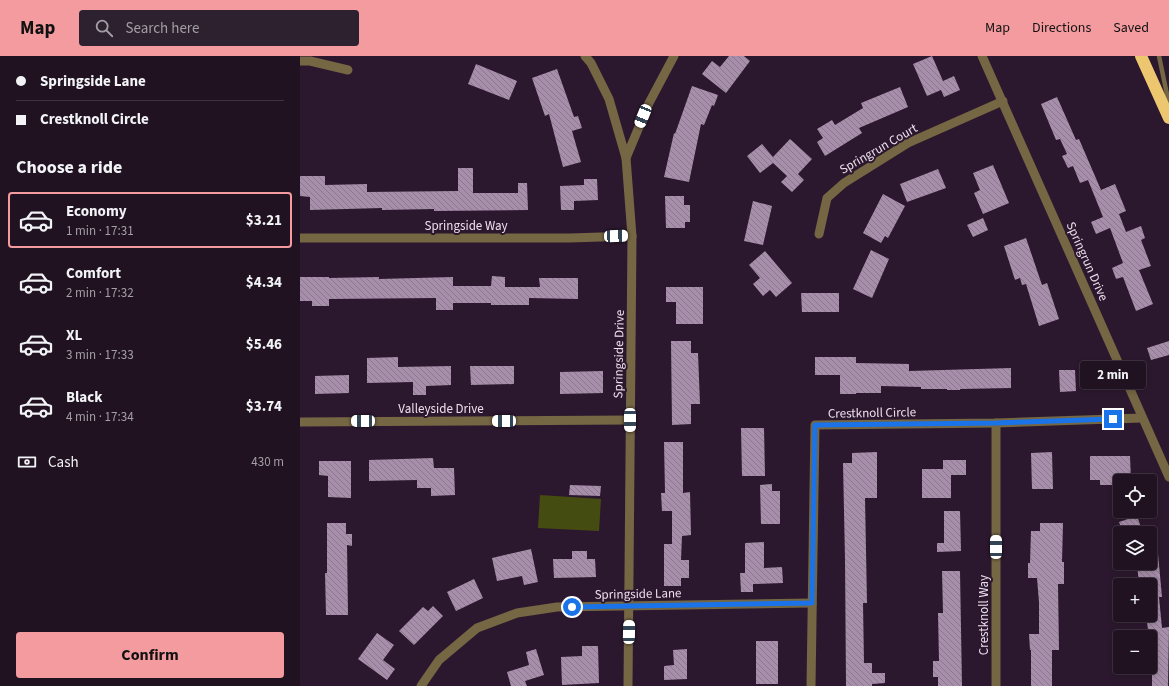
<!DOCTYPE html>
<meta charset="utf-8">
<style>
body{margin:0;font-family:"Source Sans 3",sans-serif;background:#2d202f;color:#f1f3f6;height:100vh;display:flex;flex-direction:column;font-size:15px;white-space:nowrap}
*{box-sizing:border-box;margin:0}
p{font-size:13px;color:#a29ea5}
.icon{flex:none;width:22px;height:22px;fill:none;stroke:currentColor;stroke-width:2;stroke-linecap:round;stroke-linejoin:round}
.map{position:relative;flex:1;overflow:hidden}
.details{display:flex;flex-direction:column;background:#211222;width:300px}
.details>*{flex:none}
.top-card{display:grid;align-content:center;height:88px;padding:0 16px;background:#211222}
.buttons{position:absolute;left:813px;top:418px;display:grid;gap:8px}
.buttons a{display:grid;place-items:center;width:44px;height:44px;border-radius:4px;background:#211222;box-shadow:0 2px 6px #0003,0 0 0 1px #3e3240;font-size:20px}
.end{position:absolute;width:18px;height:18px;margin:-9px;border:5px solid #1a73e8;background:#fff;box-shadow:0 0 0 2px #fff}
.from{border-radius:50%}
.bubble{position:absolute;height:28px;border-radius:4px;background:#211222;box-shadow:0 2px 6px #0003,0 0 0 1px #3e3240;font-size:13px;font-weight:700;line-height:28px;text-align:center}
.car{position:absolute;width:12px;height:24px;margin:-12px -6px;border-radius:5px;box-shadow:0 0 3px 1px #0007;background:linear-gradient(#fff 24%,#345 0 40%,#fff 0 76%,#345 0 86%,#fff 0)}
.top-card b{display:flex;align-items:center;gap:14px;height:38px;font-size:15px}
.top-card b+b{border-top:1px solid #3e3240}
.top-card i{width:10px;height:10px;background:#f1f3f6}
ul{padding:0;list-style:none}
li{display:flex;align-items:center;gap:12px;height:56px;margin:0 8px 6px;padding:0 8px;border:2px solid transparent;border-radius:4px}
li div{flex:1}
li b{display:block;font-size:15px}
li em{font-style:normal;font-weight:700}
li.active{border-color:#f49b9f}
li>.icon{width:36px;height:36px;stroke-width:1.5}
h2{padding:0 16px;font-size:18px;line-height:48px}
.pay{display:flex;align-items:center;gap:10px;height:44px;padding:0 16px;font-size:15px}
.pay p{margin-inline-start:auto}
.primary-button{display:flex;gap:8px;margin-top:auto;padding:8px 16px}
.primary-button a{flex:1;height:46px;border-radius:4px;background:#f49b9f;color:#111;font-size:16px;font-weight:700;line-height:46px;text-align:center}
header{display:flex;align-items:center;gap:24px;box-sizing:border-box;height:56px;padding:0 20px;background:#f49b9f;color:#111}
header strong{font-size:19px}
nav{display:flex;gap:22px;margin-inline-start:auto;font-size:14px}
.search{width:280px;height:36px;background:#2d202f;display:flex;align-items:center;gap:10px;box-sizing:border-box;padding:0 14px;border-radius:4px;color:#a29ea5;font-size:15px}
main{display:flex;flex:1;min-height:0}
.map>svg:first-child{display:block}
</style>
<header>
<strong>Map</strong>
<div class="search"><svg class="icon" aria-label="search" viewBox="0 0 24 24"><circle cx="10" cy="10" r="6"/><path d="M15 15l6 6"/></svg>Search here</div>
<nav><a>Map</a><a>Directions</a><a>Saved</a></nav>
</header>
<main>
<section class="details">
<div class="top-card">
<b><i class="from"></i>Springside Lane</b>
<b><i></i>Crestknoll Circle</b>
</div>
<h2>Choose a ride</h2>
<ul>
<li class="active"><svg class="icon" aria-label="car" viewBox="0 0 24 24"><path d="M5 17H2v-5l4-1 3-4h7l3 4 3 1v5h-3M9 17h6M6 11h13"/><circle cx="7" cy="17" r="2"/><circle cx="17" cy="17" r="2"/></svg><div><b>Economy</b><p>1 min · 17:31</p></div><em>$3.21</em></li>
<li><svg class="icon" aria-label="car" viewBox="0 0 24 24"><path d="M5 17H2v-5l4-1 3-4h7l3 4 3 1v5h-3M9 17h6M6 11h13"/><circle cx="7" cy="17" r="2"/><circle cx="17" cy="17" r="2"/></svg><div><b>Comfort</b><p>2 min · 17:32</p></div><em>$4.34</em></li>
<li><svg class="icon" aria-label="car" viewBox="0 0 24 24"><path d="M5 17H2v-5l4-1 3-4h7l3 4 3 1v5h-3M9 17h6M6 11h13"/><circle cx="7" cy="17" r="2"/><circle cx="17" cy="17" r="2"/></svg><div><b>XL</b><p>3 min · 17:33</p></div><em>$5.46</em></li>
<li><svg class="icon" aria-label="car" viewBox="0 0 24 24"><path d="M5 17H2v-5l4-1 3-4h7l3 4 3 1v5h-3M9 17h6M6 11h13"/><circle cx="7" cy="17" r="2"/><circle cx="17" cy="17" r="2"/></svg><div><b>Black</b><p>4 min · 17:34</p></div><em>$3.74</em></li>
</ul>
<div class="pay"><svg class="icon" aria-label="cash" viewBox="0 0 24 24"><path d="M3 7h18v10H3z"/><circle cx="12" cy="12" r="2"/></svg>Cash<p>430 m</p></div>
<div class="primary-button"><a>Confirm</a></div>
</section>
<div class="map">
<svg width="869" height="630" viewBox="0 0 869 630">
<defs>
<pattern id="building-back-hatch" width="6" height="6" patternUnits="userSpaceOnUse"><rect width="6" height="6" fill="#a78eaa"/><path d="M-1 5l2 2M0 0l6 6M5-1l2 2" fill="none" stroke="#8a788c"/></pattern>
</defs>
<rect width="100%" height="100%" fill="#2c182e"/>
<path fill="#454c11" d="M240 439 301 443 299 475 238 472Z"/>
<g fill="url(#building-back-hatch)">
<path d="M429 0H444L450 5 426 37 402 18 412 5 420 11Z"/>
<path d="M632 0 643 25 654 20 660 34 644 41 641 34 627 40 613 8Z"/>
<path d="M176 8 217 25 209 44 168 28Z"/>
<path d="M257 13 274 61 278 60 282 72 272 75 281 106 263 111 249 58 245 60 232 22Z"/>
<path d="M392 30 418 39 414 50 412 49 404 69 401 68 389 126 364 121 374 77 375 78Z"/>
<path d="M600 31 608 51 559 72 562 77 525 100 517 86 523 82 517 73 532 64 535 69 563 52 561 47Z"/>
<path d="M757 41 776 84 779 83 801 134 815 128 826 155 819 158 826 176 841 170 845 182 841 184 851 210 839 214 853 248 836 255 823 221 816 223 812 212 823 207 810 172 796 178 791 166 803 161 788 124 780 127 773 110 768 112 762 100 767 98 760 83 756 84 741 48Z"/>
<path d="M490 83 512 103 498 118 504 124 492 136 481 126 487 120 473 107 460 117 447 100 462 88 473 101Z"/>
<path d="M693 109 709 147 683 158 674 137 680 134 673 117Z"/>
<path d="M158 112H173V137H218V127H227L228 154 134 155V153L82 154V152L10 154V141L0 140V120H25V129L67 128V136L158 135Z"/>
<path d="M638 113 646 132 607 146 600 128Z"/>
<path d="M284 123H297L298 144 274 145V154H261L260 130 284 129Z"/>
<path d="M583 138 605 150 588 182 585 180 581 187 563 177Z"/>
<path d="M365 140H384V149H390V166H385V172H366Z"/>
<path d="M453 145 472 150 463 189 444 185Z"/>
<path d="M683 162 688 174 673 181 667 169Z"/>
<path d="M726 182 742 229 747 227 759 263 739 270 726 228 722 229 720 222 715 224 704 190Z"/>
<path d="M571 194 589 203 572 242 553 233Z"/>
<path d="M465 195 492 227 476 241 470 234 463 240 453 228 460 222 449 209Z"/>
<path d="M192 220 205 221V231H240L239 222H278V243L229 242V249H191V247H153V254H136V242L29 243V250H12V245H0V221H29V222L79 221V223L153 221V230H191Z"/>
<path d="M366 231H403V268H376V246H366Z"/>
<path d="M501 237H539V256H502Z"/>
<path d="M371 285H391V297H398L400 348H391V368L372 369Z"/>
<path d="M869 285V299L851 304 847 292Z"/>
<path d="M98 301V311L151 310V329L126 330V339H113V326L67 327V302Z"/>
<path d="M515 301H556V307L609 308V315L711 312V332L660 333V334H647V333H621V331L581 330V337H556V338H540V319H515Z"/>
<path d="M170 310H214V328L171 329Z"/>
<path d="M759 314H775L776 335 760 336Z"/>
<path d="M303 315V337L260 338V316Z"/>
<path d="M49 319V337L15 338V320Z"/>
<path d="M441 372H464L465 420H442Z"/>
<path d="M364 386H383V437L390 436 391 479 382 480 381 504H389V522H381V530H364V488H372V455H362L361 437H365Z"/>
<path d="M577 396V442H565L567 547H563L564 607H572V617H585V627L572 628V630H546L545 503 543 407H552V397Z"/>
<path d="M752 396 753 433H732L731 397Z"/>
<path d="M790 400H830L831 425H820V429H800V424H790Z"/>
<path d="M133 402 134 412H154L155 439 131 440V432H117V424L69 425V404Z"/>
<path d="M643 404H666V419H651V442H622V413H643Z"/>
<path d="M19 405H51V442L28 441V420L19 419Z"/>
<path d="M472 428V435H480V468H461L460 429Z"/>
<path d="M270 429 301 430 300 440 269 439Z"/>
<path d="M644 455H660L661 495 637 496V487H644Z"/>
<path d="M837 460 843 477H823L819 466Z"/>
<path d="M27 467H46V478H52V490L47 489 48 559H26L25 517H27Z"/>
<path d="M740 467H763L762 506H764V528H758L759 594H752V630H731V594H730L729 578H739V546L737 522H728V507H730L731 475H740Z"/>
<path d="M464 486V512L482 511 483 527 453 528V536H441L440 517H445V487Z"/>
<path d="M231 493 238 526 224 529 222 520 197 525 192 502Z"/>
<path d="M272 495H287V503H295L296 521 254 522 253 503H272Z"/>
<path d="M858 498 862 541H859L862 572 869 571 868 630H852V588H850V581H849L846 559H850V529H839L837 507H850V499Z"/>
<path d="M642 515H660L662 630H638V621H633V605H639L638 557H643Z"/>
<path d="M174 523 183 542 156 555 147 536Z"/>
<path d="M133 550 143 560 114 589 99 575 123 551 128 555Z"/>
<path d="M77 577 94 589 83 604 95 613 87 624 58 603Z"/>
<rect x="456" y="585" width="22" height="43"/>
<path d="M282 590H298L299 627 262 629 261 601 282 600Z"/>
<path d="M236 593 244 619 225 625 227 630H211L207 616 229 609 226 596Z"/>
<path d="M387 593V623L364 624V610L374 609 373 594Z"/>
</g>
<g fill="none" stroke-linecap="round" stroke-linejoin="round">
<path stroke="#756644" stroke-width="4.5" d="M859 0 869 48"/>
<g stroke="#756644" stroke-width="9">
<path d="M285 0 291 7 309 43 326 102 332 180 328 630"/>
<path d="M682 0 869 421"/>
<path d="M0 5H10L48 14"/>
<path d="M326 102 349 47 374 0"/>
<path d="M519 178 527 142 544 127 608 87 703 45"/>
<path d="M0 182H270L332 180"/>
<path d="M0 366 330 364"/>
<path d="M121 630 139 604 177 572 217 557 257 551 512 547"/>
<path d="M511 630 515 369 696 367 842 362"/>
<path d="M696 630V367"/>
</g>
<path stroke="#edc76f" stroke-width="12" d="M841 0 869 62"/>
</g>
<g fill="none" stroke-linecap="round" stroke-linejoin="round">
<path stroke="#1a73e8" stroke-width="5" d="M272 551 512 547 515 369 696 367 813 363"/>
</g>
<g text-anchor="middle" stroke-width="4" stroke-linejoin="round" paint-order="stroke">
<g font-size="13" fill="#eddfee" stroke="#2c182e">
<text transform="translate(578 92) rotate(-30)" y="5">Springrun Court</text>
<text x="166" y="174">Springside Way</text>
<text transform="translate(788 205) rotate(66)" y="5">Springrun Drive</text>
<text transform="translate(318 298) rotate(-89)" y="5">Springside Drive</text>
<text x="141" y="357">Valleyside Drive</text>
<text transform="translate(572 356) rotate(-1)" y="5">Crestknoll Circle</text>
<text transform="translate(338 537) rotate(-1)" y="5">Springside Lane</text>
<text transform="translate(683 559) rotate(-90)" y="5">Crestknoll Way</text>
</g>
</g>
</svg>
<div class="buttons">
<a><svg class="icon" aria-label="locate" viewBox="0 0 24 24"><circle cx="12" cy="12" r="6"/><path d="M12 2v4M12 18v4M2 12h4M18 12h4"/></svg></a>
<a><svg class="icon" aria-label="layers" viewBox="0 0 24 24"><path d="M12 4l9 5-9 5-9-5zM3 14l9 5 9-5"/></svg></a>
<a>+</a>
<a>−</a>
</div>
<i class="end from" style="left:272px;top:551px"></i>
<i class="end" style="left:813px;top:363px"></i>
<div class="bubble" style="left:780px;top:305px;width:66px">2 min</div>
<i class="car" style="left:343px;top:60px;rotate:202deg"></i>
<i class="car" style="left:316px;top:180px;rotate:88deg"></i>
<i class="car" style="left:330px;top:364px;rotate:180deg"></i>
<i class="car" style="left:63px;top:365px;rotate:270deg"></i>
<i class="car" style="left:204px;top:365px;rotate:270deg"></i>
<i class="car" style="left:696px;top:491px;rotate:0deg"></i>
<i class="car" style="left:329px;top:576px;rotate:1deg"></i>
</div>
</main>
